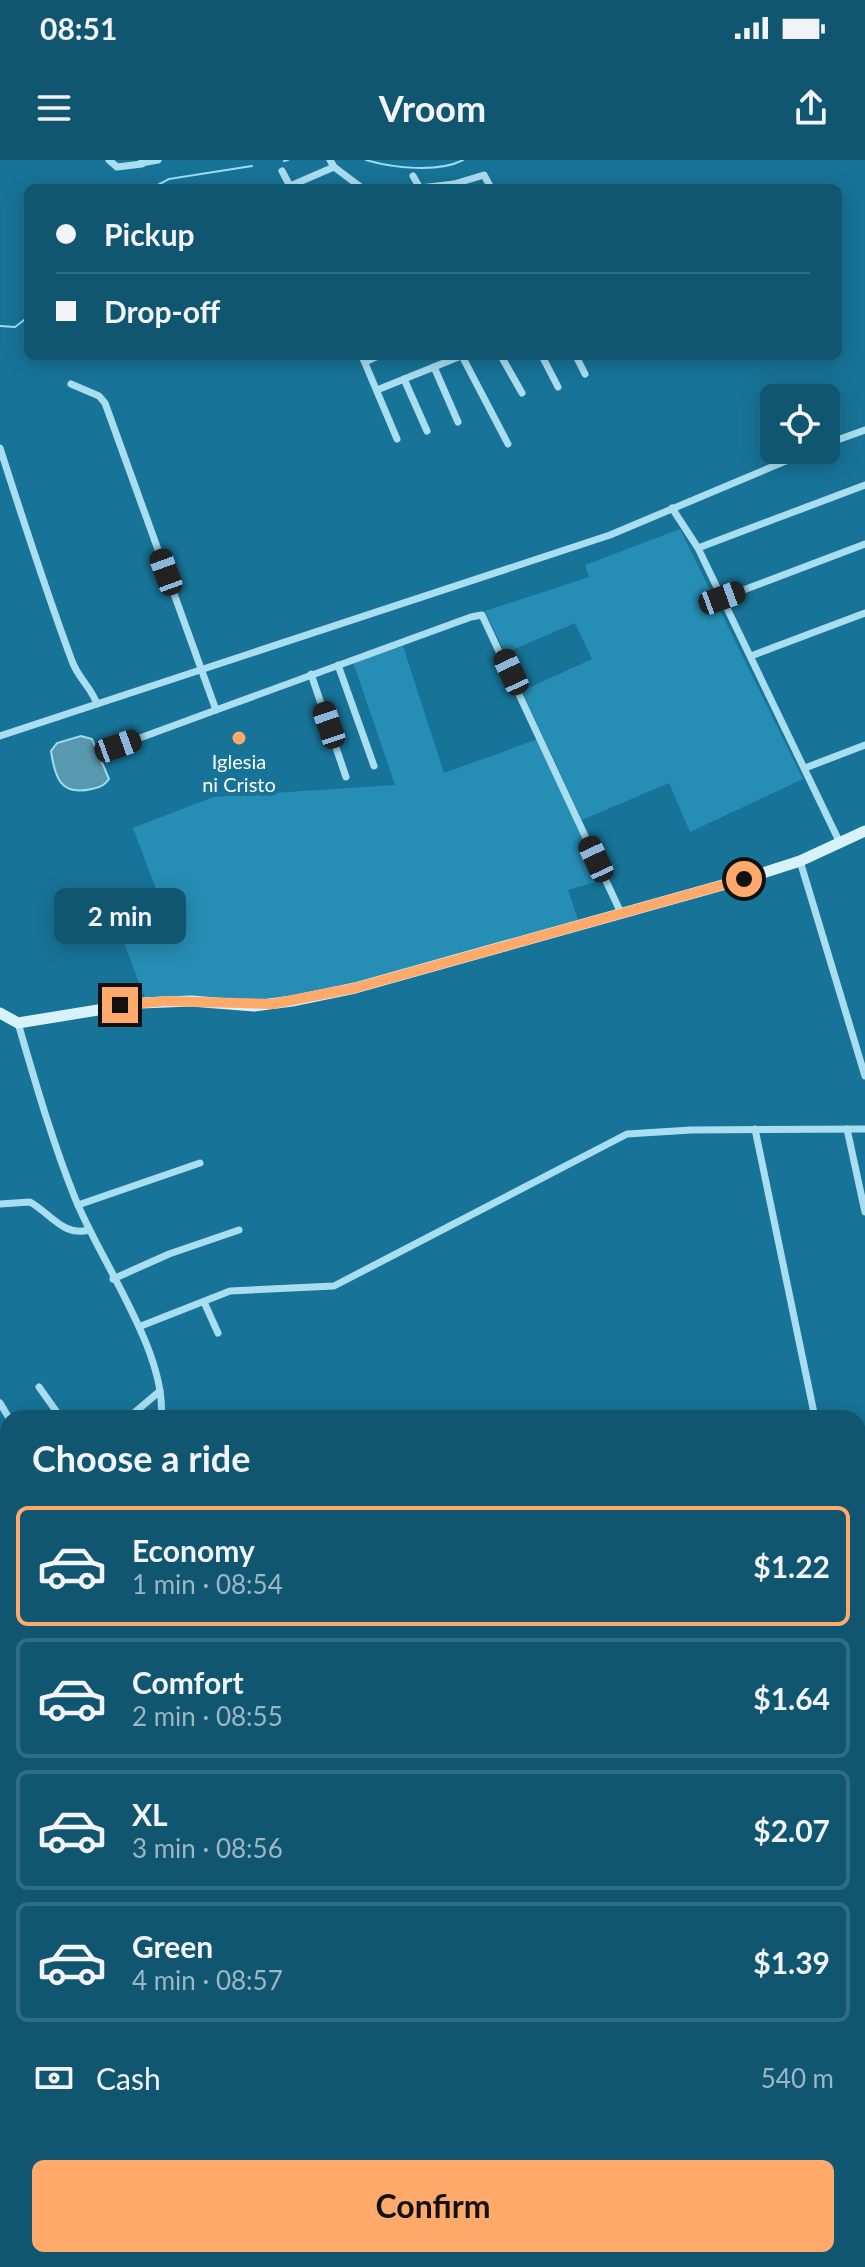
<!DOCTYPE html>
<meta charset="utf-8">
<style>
body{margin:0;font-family:Lato,sans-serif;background:#1e5f79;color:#f1f3f6;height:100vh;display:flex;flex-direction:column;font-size:30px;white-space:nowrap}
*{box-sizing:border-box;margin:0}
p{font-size:26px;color:#9cb7c3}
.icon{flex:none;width:44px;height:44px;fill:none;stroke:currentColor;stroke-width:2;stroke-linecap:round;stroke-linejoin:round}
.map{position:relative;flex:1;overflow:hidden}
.drawer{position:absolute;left:0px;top:1250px;width:866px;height:858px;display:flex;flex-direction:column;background:#115671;border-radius:24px 24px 0 0;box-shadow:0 4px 20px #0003}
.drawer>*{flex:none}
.guide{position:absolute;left:24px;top:24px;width:818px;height:176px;border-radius:12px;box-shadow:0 4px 20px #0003;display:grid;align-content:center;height:176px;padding:0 32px;background:#115671}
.buttons{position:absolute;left:760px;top:224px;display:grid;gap:16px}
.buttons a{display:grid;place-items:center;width:80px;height:80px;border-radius:12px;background:#115671;box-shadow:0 4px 20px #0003;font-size:40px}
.end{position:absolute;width:36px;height:36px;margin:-18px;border:10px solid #ffaa6a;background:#111;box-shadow:0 0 0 4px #111}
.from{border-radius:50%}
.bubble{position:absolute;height:56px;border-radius:12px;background:#115671;box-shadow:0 4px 20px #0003;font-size:26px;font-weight:700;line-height:56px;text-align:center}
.car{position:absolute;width:24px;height:48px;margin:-24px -12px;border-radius:10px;box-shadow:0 0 6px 2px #0007;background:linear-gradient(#222 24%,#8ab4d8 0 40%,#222 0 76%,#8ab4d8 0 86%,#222 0)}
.guide b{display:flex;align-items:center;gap:28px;height:76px;font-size:30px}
.guide b+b{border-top:2px solid #306c84}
.guide i{width:20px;height:20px;background:#f1f3f6}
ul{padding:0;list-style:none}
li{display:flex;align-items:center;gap:24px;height:120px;margin:0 16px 12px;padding:0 16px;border:4px solid #306c84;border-radius:12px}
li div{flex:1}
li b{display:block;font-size:30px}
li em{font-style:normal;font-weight:700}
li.selected{border-color:#ffaa6a}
li>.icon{width:72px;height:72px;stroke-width:1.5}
h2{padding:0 32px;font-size:36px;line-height:96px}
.pay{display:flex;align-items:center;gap:20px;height:88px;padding:0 32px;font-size:30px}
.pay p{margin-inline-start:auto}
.action{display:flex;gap:16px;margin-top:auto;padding:16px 32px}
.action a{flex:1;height:92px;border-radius:12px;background:#ffaa6a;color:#111;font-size:32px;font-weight:700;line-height:92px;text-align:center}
.status{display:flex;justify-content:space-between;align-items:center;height:56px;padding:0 40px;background:#115671;direction:ltr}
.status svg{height:22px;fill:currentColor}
header{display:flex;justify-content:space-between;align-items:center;height:104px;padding:0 32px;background:#115671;font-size:36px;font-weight:700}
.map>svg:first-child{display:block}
</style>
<div class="status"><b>08:51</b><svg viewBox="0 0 49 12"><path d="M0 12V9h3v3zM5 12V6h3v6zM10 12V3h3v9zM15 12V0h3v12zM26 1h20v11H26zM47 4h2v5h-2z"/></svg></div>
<header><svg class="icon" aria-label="menu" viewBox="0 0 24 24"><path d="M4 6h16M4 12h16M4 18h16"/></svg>Vroom<svg class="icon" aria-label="share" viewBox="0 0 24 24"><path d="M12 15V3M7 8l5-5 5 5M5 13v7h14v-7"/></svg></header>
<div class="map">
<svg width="865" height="2107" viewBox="0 0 865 2107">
<rect width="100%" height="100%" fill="#177397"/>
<g fill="#268eb4">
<path d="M680 369 803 619 690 672 669 623 582 660 522 531 592 499 575 463 505 493 485 451 589 417 585 405Z"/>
<path d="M403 486 444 613 538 579 602 720 568 730 578 760 355 823 263 842 145 838 113 754 159 737 133 668 213 637 395 625 353 502Z"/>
</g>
<path fill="#5a98af" stroke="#9cdef4" stroke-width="2" d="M81 576 92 579 109 619C105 625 101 627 92 629 61 636 55 619 51 591L57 583Z"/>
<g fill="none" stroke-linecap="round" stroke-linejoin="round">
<g stroke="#9cdef4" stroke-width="2">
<path d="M366 0C393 8 438 13 463 0"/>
<path d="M284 1 288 0"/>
<path d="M152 28 169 19 252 6"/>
<path d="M0 166 15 167 28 157"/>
<path d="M0 1401 8 1396"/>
<path d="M858 1509 865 1508"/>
<path d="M858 1712 865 1716"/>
<path d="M0 1874 8 1872"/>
</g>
<g stroke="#a9def1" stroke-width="7">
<path d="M109 0 117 7 142 4"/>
<path d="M330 0 334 7 362 28"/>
<path d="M141 3 158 0"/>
<path d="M282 11 291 28"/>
<path d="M413 16 420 28"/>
<path d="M290 26 334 7"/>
<path d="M420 28 454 24 484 15 491 28"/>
<path d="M362 196 397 279"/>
<path d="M462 196 508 284"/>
<path d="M501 196 522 233"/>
<path d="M542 196 558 227"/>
<path d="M576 196 585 214"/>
<path d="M365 202 378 196"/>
<path d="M434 207 458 262"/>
<path d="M404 219 427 271"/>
<path d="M71 224 99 236 105 243 216 550 471 457 482 455 621 753"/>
<path d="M377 230 461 196"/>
<path d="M826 284 865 270"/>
<path d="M0 288C23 360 46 431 72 501 78 518 91 527 97 544"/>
<path d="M672 348 698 388 840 683"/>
<path d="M698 388 865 325"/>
<path d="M722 438 865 384"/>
<path d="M751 496 865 453"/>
<path d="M338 505 374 606"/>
<path d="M311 514 346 617"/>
<path d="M0 576 610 375 812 290"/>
<path d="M118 586 216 550"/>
<path d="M805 608 865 585"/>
<path d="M800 701 865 916"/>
<path d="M18 863C35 921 52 981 75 1038 99 1099 168 1194 161 1258"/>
<path d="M755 969 815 1258"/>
<path d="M847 969 865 1052"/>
<path d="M0 1044 30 1042C50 1053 63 1077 89 1070"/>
<path d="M78 1045 200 1003"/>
<path d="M113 1119 169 1094 239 1070"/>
<path d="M204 1142 218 1173"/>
<path d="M141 1166 230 1131 334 1126 627 974 691 970 865 969"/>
<path d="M39 1227 61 1258"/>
<path d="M0 1243 9 1258"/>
<path d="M128 1258 160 1231"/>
<path d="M858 1296H865"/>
<path d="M0 1298 8 1312"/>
<path d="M0 1347 8 1344"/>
<path d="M0 1482 8 1476"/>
<path d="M0 1785 8 1804"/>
</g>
<path stroke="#d8f2fc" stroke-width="11" d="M0 853 18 863 141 843 191 841 254 846 292 841 355 828 744 719 800 701 865 671"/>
</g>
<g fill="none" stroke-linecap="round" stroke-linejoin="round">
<path stroke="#ffaa6a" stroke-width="10" d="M120 845 166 841 272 844 355 828 744 719"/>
</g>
<circle fill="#ffaa6a" stroke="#177397" stroke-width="3" cx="239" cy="578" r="8"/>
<g text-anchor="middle" stroke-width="8" stroke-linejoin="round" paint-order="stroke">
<g font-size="20" fill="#fff" stroke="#177397">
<text x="239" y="609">Iglesia<tspan x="239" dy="23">ni Cristo</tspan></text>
</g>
</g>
</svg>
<div class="buttons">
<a><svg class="icon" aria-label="locate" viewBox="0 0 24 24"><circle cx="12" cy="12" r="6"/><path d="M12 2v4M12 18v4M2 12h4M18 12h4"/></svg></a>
</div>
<i class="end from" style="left:744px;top:719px"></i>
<i class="end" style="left:120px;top:845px"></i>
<div class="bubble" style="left:54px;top:728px;width:132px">2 min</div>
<i class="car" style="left:166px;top:412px;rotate:340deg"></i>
<i class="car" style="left:722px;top:438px;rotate:70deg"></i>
<i class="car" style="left:511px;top:512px;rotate:335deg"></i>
<i class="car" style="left:329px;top:565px;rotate:341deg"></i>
<i class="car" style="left:118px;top:586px;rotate:70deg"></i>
<i class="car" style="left:596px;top:699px;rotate:335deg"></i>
<div class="guide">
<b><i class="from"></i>Pickup</b>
<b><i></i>Drop-off</b>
</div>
<section class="drawer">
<h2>Choose a ride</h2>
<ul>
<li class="selected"><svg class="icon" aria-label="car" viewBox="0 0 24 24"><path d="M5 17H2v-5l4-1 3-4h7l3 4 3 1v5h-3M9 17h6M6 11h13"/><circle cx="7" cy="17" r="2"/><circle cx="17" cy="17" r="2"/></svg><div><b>Economy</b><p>1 min · 08:54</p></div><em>$1.22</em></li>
<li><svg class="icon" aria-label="car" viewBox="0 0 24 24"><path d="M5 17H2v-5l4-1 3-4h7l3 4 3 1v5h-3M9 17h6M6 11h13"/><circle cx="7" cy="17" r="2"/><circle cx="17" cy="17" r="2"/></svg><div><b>Comfort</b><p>2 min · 08:55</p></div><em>$1.64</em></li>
<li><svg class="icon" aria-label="car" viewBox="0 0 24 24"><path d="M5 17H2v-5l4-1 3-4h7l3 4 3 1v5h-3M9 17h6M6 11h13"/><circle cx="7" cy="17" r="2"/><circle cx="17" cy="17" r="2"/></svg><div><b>XL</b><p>3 min · 08:56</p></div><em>$2.07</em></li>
<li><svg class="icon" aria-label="car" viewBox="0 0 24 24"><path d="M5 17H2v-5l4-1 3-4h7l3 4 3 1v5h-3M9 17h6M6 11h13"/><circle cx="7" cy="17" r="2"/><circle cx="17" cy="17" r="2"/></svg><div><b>Green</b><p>4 min · 08:57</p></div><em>$1.39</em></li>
</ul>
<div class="pay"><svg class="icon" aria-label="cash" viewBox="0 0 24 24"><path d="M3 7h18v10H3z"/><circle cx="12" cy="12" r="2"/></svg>Cash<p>540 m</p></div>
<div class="action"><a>Confirm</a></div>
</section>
</div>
